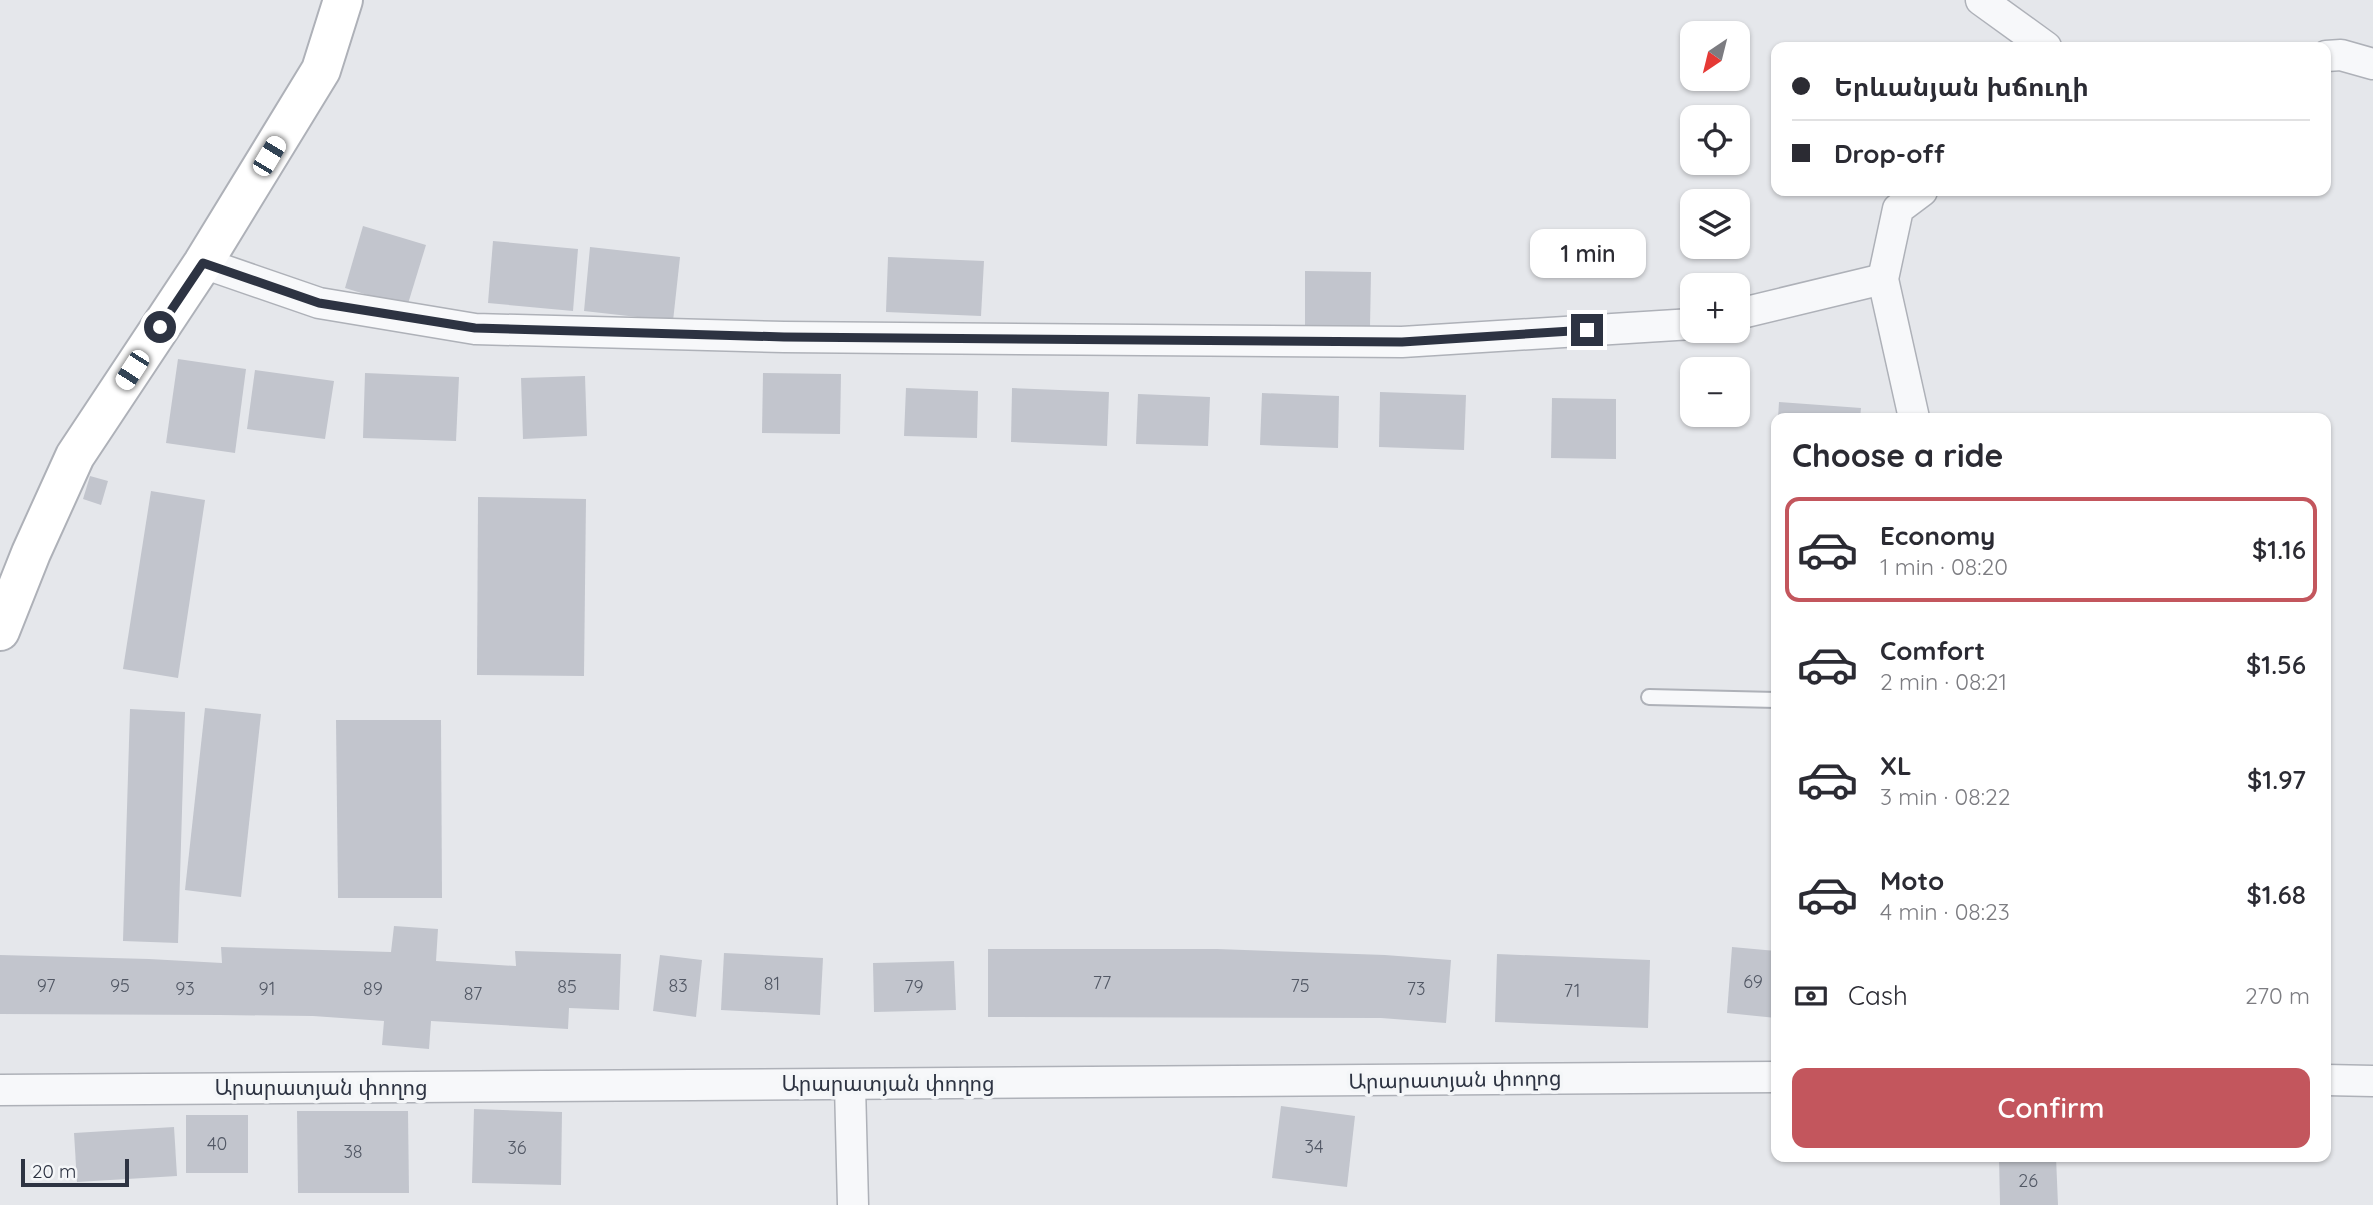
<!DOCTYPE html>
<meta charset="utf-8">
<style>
body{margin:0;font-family:Quicksand,"Noto Sans Armenian",sans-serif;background:#f7f7f7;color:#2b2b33;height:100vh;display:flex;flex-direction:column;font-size:26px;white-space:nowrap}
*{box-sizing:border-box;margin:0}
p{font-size:23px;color:#7c7c81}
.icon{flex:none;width:38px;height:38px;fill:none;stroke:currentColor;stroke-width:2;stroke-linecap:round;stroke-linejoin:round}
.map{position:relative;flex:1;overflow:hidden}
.side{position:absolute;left:1771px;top:413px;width:560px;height:749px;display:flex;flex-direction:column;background:#fff;border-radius:14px;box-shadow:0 2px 5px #0004}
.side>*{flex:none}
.guide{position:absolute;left:1771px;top:42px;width:560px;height:154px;border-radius:14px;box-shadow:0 2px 5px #0004;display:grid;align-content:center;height:154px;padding:0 21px;background:#fff}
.needle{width:46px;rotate:215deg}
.buttons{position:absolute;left:1680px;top:21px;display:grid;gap:14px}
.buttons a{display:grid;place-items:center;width:70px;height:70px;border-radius:14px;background:#fff;box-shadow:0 2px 5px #0004;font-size:35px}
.scale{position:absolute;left:21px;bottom:18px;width:108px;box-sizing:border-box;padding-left:7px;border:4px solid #2d3342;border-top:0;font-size:19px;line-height:24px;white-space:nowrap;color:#2d3342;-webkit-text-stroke:5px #f4f6f8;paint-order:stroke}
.end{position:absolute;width:32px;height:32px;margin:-16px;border:9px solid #2d3342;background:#fff;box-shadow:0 0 0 4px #fff}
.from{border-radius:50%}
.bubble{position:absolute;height:49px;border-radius:14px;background:#fff;box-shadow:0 2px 5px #0004;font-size:23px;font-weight:600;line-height:49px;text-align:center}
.car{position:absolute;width:21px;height:42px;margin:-21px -10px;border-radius:9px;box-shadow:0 0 5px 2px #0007;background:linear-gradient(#fff 24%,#345 0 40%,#fff 0 76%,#345 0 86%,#fff 0)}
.guide b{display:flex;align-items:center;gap:24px;height:66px;font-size:26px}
.guide b+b{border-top:2px solid #e1e1e2}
.guide i{width:18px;height:18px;background:#2b2b33}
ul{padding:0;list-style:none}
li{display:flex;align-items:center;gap:21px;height:105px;margin:0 14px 10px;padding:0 7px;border:4px solid transparent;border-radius:14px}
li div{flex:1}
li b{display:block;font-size:26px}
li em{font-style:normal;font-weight:600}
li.current{border-color:#c3565d}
li>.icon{width:63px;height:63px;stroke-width:1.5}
h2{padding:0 21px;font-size:32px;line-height:84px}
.pay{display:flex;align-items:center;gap:18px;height:77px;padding:0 21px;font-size:26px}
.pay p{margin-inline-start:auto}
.cta{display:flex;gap:14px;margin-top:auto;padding:14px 21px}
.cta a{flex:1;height:80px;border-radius:14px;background:#c3565d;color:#fff;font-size:28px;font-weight:600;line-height:80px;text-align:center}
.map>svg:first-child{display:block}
</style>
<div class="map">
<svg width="2373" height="1205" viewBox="0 0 2373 1205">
<rect width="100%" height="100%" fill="#e5e7eb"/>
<g fill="#c2c5cd">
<path d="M363 226 426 245 407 307 345 288Z"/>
<path d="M493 241 578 249 573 311 488 303Z"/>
<path d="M590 247 680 257 673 321 584 311Z"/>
<path d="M888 257 984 261 981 316 886 312Z"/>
<path d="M1305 271 1371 272 1370 327 1305 325Z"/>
<path d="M178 359 246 369 235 453 166 443Z"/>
<path d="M255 370 334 381 325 439 247 429Z"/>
<path d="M365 373 459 377 456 441 363 438Z"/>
<path d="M763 373 841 374 840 434 762 433Z"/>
<path d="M585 376 587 436 523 439 521 378Z"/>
<path d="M906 388 978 391 977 438 904 436Z"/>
<path d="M1012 388 1109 392 1107 446 1011 442Z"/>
<path d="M1380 392 1466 395 1464 450 1379 447Z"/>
<path d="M1262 393 1339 396 1338 448 1260 445Z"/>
<path d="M1138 394 1210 397 1208 446 1136 444Z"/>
<path d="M1552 398 1616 399V459L1551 458Z"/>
<path d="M1779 402 1861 408 1860 418H1778Z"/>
<path d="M90 476 108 481 101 505 83 499Z"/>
<path d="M151 491 205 500 178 678 123 669Z"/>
<path d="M478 497 586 499 584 676 477 675Z"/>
<path d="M205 708 261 714 241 897 185 890Z"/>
<path d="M130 709 185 712 178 943 123 941Z"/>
<path d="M336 720H441L442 898H338Z"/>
<path d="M394 926 438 929 436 961 516 966 515 951 621 954 619 1010 569 1008 568 1029 431 1021 429 1049 382 1045 384 1021 313 1016 220 1015 0 1014V955L149 959 222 963 221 947 391 952Z"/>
<path d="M1732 947 1776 951V1018L1727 1013Z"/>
<path d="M988 949H1217L1385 955 1451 960 1446 1023 1381 1018 988 1017Z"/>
<path d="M724 953 823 958 820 1015 721 1010Z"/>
<path d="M1497 954 1650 960 1648 1028 1495 1022Z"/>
<path d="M660 955 702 960 696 1017 653 1011Z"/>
<path d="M954 961 956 1010 874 1012 873 963Z"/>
<path d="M1281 1106 1355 1116 1347 1187 1272 1178Z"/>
<path d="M474 1109 562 1112 561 1185 472 1183Z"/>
<path d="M297 1111H408L409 1193H298Z"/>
<rect x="186" y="1115" width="62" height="58"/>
<path d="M174 1127 177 1176 77 1182 74 1133Z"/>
<path d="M1999 1157H2056L2058 1205H2000Z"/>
</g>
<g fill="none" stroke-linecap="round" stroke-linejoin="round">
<g stroke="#aeb1b8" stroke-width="18">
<path id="lane" d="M1649 697 1776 700"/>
</g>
<g stroke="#aeb1b8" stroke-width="33">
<g id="street">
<path d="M1981 0 2046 47"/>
<path d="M2326 56 2341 55 2373 64"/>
<path d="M203 263 319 303 475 329 784 337 1402 342 1692 324"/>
<path d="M1738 314 1883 279"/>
<path d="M1914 418 1883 279 1898 209 1922 191"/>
<path d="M2326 1080 2373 1081"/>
<path d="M850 1085 853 1205"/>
<path d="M0 1090 1776 1077"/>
</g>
</g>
<g stroke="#aeb1b8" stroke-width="42">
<path id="secondary" d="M0 631 31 553 75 456 203 263 321 70 343 0"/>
</g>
<use href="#lane" stroke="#f7f8fa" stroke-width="14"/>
<use href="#street" stroke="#f7f8fa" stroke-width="30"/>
<use href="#secondary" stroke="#fff" stroke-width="38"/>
</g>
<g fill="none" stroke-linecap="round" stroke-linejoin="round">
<path stroke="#2d3342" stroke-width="9" d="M160 327 203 263 319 303 475 328 784 337 1402 342 1587 330"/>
</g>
<g text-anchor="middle" stroke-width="7" stroke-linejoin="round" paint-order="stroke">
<g font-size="18" fill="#525865">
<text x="1753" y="988">69</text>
<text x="1102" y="989">77</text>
<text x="772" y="990">81</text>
<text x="46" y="992">97</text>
<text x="120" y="992">95</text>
<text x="678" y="992">83</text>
<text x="1300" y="992">75</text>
<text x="567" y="993">85</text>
<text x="914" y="993">79</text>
<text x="185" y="995">93</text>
<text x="267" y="995">91</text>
<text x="373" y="995">89</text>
<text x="1416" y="995">73</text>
<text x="1572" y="997">71</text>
<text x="473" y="1000">87</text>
<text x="217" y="1150">40</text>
<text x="1314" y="1153">34</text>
<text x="517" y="1154">36</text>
<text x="353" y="1158">38</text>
<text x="2028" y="1187">26</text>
</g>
<g font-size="21" fill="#2d3342" stroke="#f4f6f8">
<text transform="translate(1455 1080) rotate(-1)" y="7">Արարատյան փողոց</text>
<text x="888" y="1091">Արարատյան փողոց</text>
<text x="321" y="1095">Արարատյան փողոց</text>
</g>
</g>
</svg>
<div class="buttons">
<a><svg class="needle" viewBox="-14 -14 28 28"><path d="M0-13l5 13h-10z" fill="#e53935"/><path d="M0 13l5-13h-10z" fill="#7c7c81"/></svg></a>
<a><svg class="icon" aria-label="locate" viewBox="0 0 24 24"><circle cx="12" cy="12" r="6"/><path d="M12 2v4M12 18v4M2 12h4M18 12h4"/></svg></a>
<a><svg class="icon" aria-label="layers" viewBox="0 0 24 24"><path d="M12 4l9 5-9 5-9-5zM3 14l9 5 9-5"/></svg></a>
<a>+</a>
<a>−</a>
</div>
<div class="scale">20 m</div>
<i class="end from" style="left:160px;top:327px"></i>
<i class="end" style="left:1587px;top:330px"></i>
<div class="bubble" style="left:1530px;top:229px;width:116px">1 min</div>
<i class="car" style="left:269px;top:156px;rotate:31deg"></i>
<i class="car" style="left:132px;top:370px;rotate:213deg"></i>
<div class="guide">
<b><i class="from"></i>Երևանյան խճուղի</b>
<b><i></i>Drop-off</b>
</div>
<section class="side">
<h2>Choose a ride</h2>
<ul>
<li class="current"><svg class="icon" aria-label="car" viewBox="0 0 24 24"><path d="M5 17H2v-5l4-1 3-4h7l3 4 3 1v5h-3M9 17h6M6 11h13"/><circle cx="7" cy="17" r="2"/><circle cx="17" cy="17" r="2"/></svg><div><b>Economy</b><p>1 min · 08:20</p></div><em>$1.16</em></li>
<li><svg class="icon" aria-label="car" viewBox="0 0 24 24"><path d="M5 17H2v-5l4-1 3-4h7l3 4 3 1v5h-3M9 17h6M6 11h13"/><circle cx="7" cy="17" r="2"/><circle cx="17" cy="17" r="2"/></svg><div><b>Comfort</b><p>2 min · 08:21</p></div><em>$1.56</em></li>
<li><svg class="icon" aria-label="car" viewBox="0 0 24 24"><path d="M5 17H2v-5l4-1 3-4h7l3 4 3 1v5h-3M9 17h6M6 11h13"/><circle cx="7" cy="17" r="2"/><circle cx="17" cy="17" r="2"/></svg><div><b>XL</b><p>3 min · 08:22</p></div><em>$1.97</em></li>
<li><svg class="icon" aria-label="car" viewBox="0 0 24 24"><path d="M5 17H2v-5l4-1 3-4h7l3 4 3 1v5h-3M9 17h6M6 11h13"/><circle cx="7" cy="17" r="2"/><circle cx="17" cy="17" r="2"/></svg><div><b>Moto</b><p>4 min · 08:23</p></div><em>$1.68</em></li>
</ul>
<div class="pay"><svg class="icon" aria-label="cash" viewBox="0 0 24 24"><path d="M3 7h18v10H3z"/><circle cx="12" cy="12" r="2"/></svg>Cash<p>270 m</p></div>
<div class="cta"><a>Confirm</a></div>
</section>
</div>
